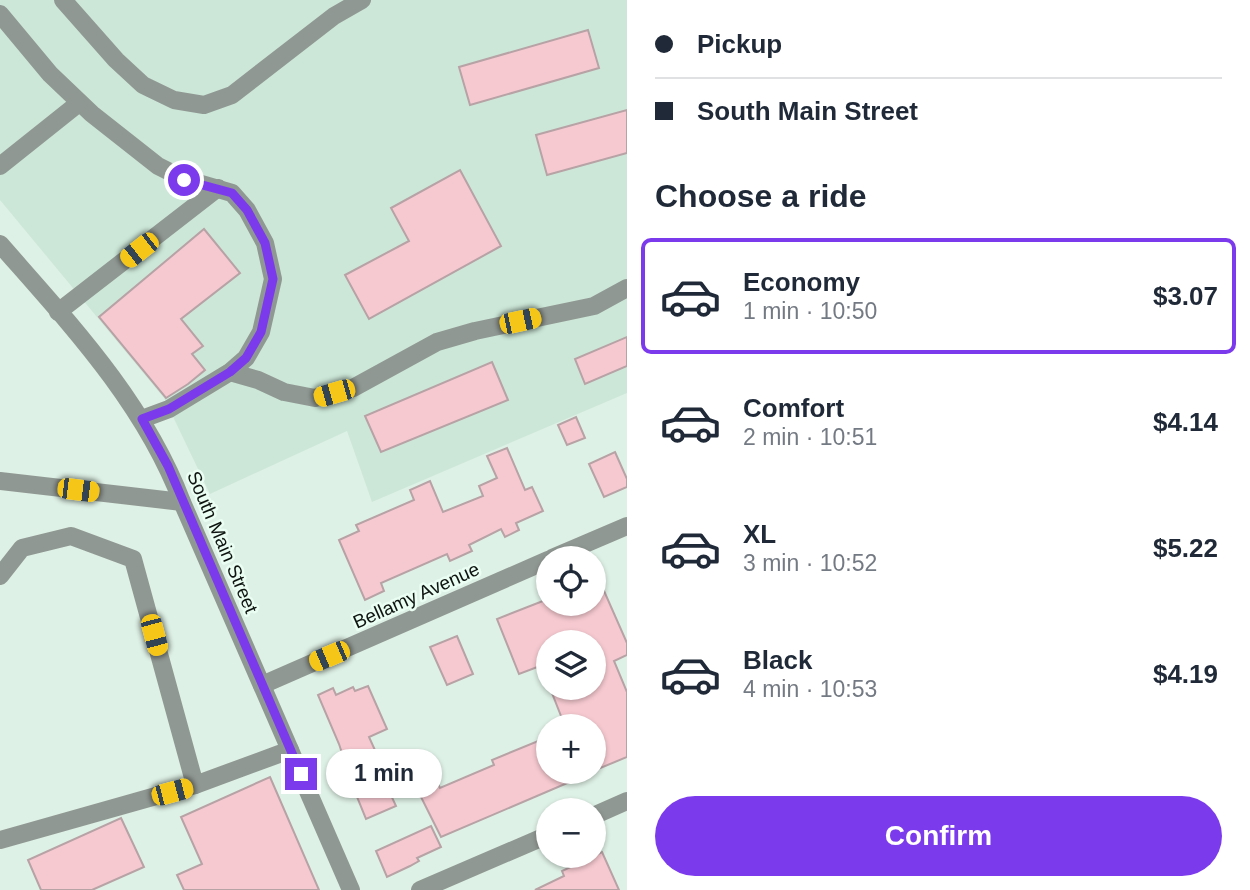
<!DOCTYPE html>
<meta charset="utf-8">
<style>
body{margin:0;font-family:Helvetica,sans-serif;background:#f2f2f3;color:#1f2937;height:100vh;display:flex;flex-direction:column;font-size:26px;white-space:nowrap}
*{box-sizing:border-box;margin:0}
p{font-size:23px;color:#747a83}
.icon{flex:none;width:38px;height:38px;fill:none;stroke:currentColor;stroke-width:2;stroke-linecap:round;stroke-linejoin:round}
.map{position:relative;flex:1;overflow:hidden}
.drawer{display:flex;flex-direction:column;background:#fff;width:623px}
.drawer>*{flex:none}
.hud{display:grid;align-content:center;height:154px;padding:0 28px;background:#fff}
.tools{position:absolute;left:536px;top:546px;display:grid;gap:14px}
.tools a{display:grid;place-items:center;width:70px;height:70px;border-radius:50%;background:#fff;box-shadow:0 2px 5px #0004;font-size:35px}
.end{position:absolute;width:32px;height:32px;margin:-16px;border:9px solid #7c3aed;background:#fff;box-shadow:0 0 0 4px #fff}
.from{border-radius:50%}
.bubble{position:absolute;height:49px;border-radius:24px;background:#fff;box-shadow:0 2px 5px #0004;font-size:23px;font-weight:800;line-height:49px;text-align:center}
.car{position:absolute;width:21px;height:42px;margin:-21px -10px;border-radius:9px;box-shadow:0 0 5px 2px #0007;background:linear-gradient(#f5c518 24%,#345 0 40%,#f5c518 0 76%,#345 0 86%,#f5c518 0)}
.hud b{display:flex;align-items:center;gap:24px;height:66px;font-size:26px}
.hud b+b{border-top:2px solid #e0e1e3}
.hud i{width:18px;height:18px;background:#1f2937}
ul{padding:0;list-style:none}
li{display:flex;align-items:center;gap:21px;height:116px;margin:0 14px 10px;padding:0 14px;border:4px solid transparent;border-radius:10px}
li div{flex:1}
li b{display:block;font-size:26px}
li em{font-style:normal;font-weight:800}
li.selected{border-color:#7c3aed}
li>.icon{width:63px;height:63px;stroke-width:1.5}
h2{padding:0 28px;font-size:32px;line-height:84px}
.action{display:flex;gap:14px;margin-top:auto;padding:14px 28px}
.action a{flex:1;height:80px;border-radius:42px;background:#7c3aed;color:#fff;font-size:28px;font-weight:800;line-height:80px;text-align:center}
main{display:flex;flex:1;min-height:0}
.map>svg:first-child{display:block}
</style>
<main>
<div class="map">
<svg width="627" height="890" viewBox="0 0 627 890">
<rect width="100%" height="100%" fill="#def1e6"/>
<path fill="#cce7d8" d="M0 0H627V393L372 502 347 431 210 494 164 398 0 200Z"/>
<g fill="#f6c9d0" stroke="#b7a2a6" stroke-width="2">
<path d="M588 30 599 68 470 105 459 67Z"/>
<path d="M627 110V153L547 175 536 135Z"/>
<path d="M460 170 501 246 369 319 345 275 409 241 391 208Z"/>
<path d="M204 229 240 273 181 319 203 346 192 354 205 370 188 384 166 398 99 317Z"/>
<path d="M627 337V366L585 384 575 359Z"/>
<path d="M492 362 508 400 381 452 365 416Z"/>
<path d="M576 417 585 438 567 445 558 425Z"/>
<path d="M507 448 525 490 532 487 543 511 516 523 519 530 505 537 501 529 469 545 472 551 450 561 447 554 381 583 384 591 365 600 339 540 359 531 356 525 414 500 410 490 430 481 443 512 483 496 479 486 497 478 487 456Z"/>
<path d="M615 452 627 479V487L604 497 589 464Z"/>
<path d="M593 566 627 643V655L614 661 627 692V757L593 771V726H565L550 688H593V642H548V663L519 674 497 619 548 599V604H593Z"/>
<path d="M457 636 473 674 447 685 430 647Z"/>
<path d="M368 686 387 729 369 737 379 759 375 761 396 806 366 819 342 760 344 759 339 744 318 695 333 688 336 695 353 687 355 691Z"/>
<path d="M548 737V772H593L441 837 418 791 437 782 440 788 494 765 492 760Z"/>
<path d="M270 777 319 890H184L177 875 202 864 181 817Z"/>
<path d="M121 818 144 867 92 890H41L28 860Z"/>
<path d="M431 826 441 847 417 858 419 861 410 866 387 877 376 851Z"/>
<path d="M602 852 619 890H535L564 876 562 871Z"/>
</g>
<g fill="none" stroke-linecap="round" stroke-linejoin="round">
<g stroke="#909893" stroke-width="18">
<path d="M63 0 116 60 143 85 174 100 204 105 232 95 334 16 362 0"/>
<path d="M0 14 50 74 92 114 158 166 184 179 232 193 247 210 265 243 273 279 261 332 246 358 230 372 169 409 142 419"/>
<path d="M0 166 79 103"/>
<path d="M0 244C70 324 144 402 182 502L351 890"/>
<path d="M58 312 218 188"/>
<path d="M230 372 258 380 284 392 315 398 353 388 437 342 475 331 594 306 627 288"/>
<path d="M0 481 182 502"/>
<path d="M552 558 627 526"/>
<path d="M0 576 22 548 71 536 133 559 195 785"/>
<path d="M262 685 548 560"/>
<path d="M593 816 627 801"/>
<path d="M0 840 195 785 290 750"/>
<path d="M420 890 548 835"/>
</g>
</g>
<g fill="none" stroke-linecap="round" stroke-linejoin="round">
<path stroke="#7c3aed" stroke-width="9" d="M184 180 232 193 247 210 265 243 273 279 261 332 246 358 230 372 169 409 142 419 168 466 301 774"/>
</g>
<g text-anchor="middle" stroke-width="5" stroke-linejoin="round" paint-order="stroke">
<g font-size="19" fill="#0e1511" stroke="#ebfef3">
<text transform="translate(223 542) rotate(67)" y="7">South Main Street</text>
<text transform="translate(416 595) rotate(-24)" y="7">Bellamy Avenue</text>
</g>
</g>
</svg>
<div class="tools">
<a><svg class="icon" aria-label="locate" viewBox="0 0 24 24"><circle cx="12" cy="12" r="6"/><path d="M12 2v4M12 18v4M2 12h4M18 12h4"/></svg></a>
<a><svg class="icon" aria-label="layers" viewBox="0 0 24 24"><path d="M12 4l9 5-9 5-9-5zM3 14l9 5 9-5"/></svg></a>
<a>+</a>
<a>−</a>
</div>
<i class="end from" style="left:184px;top:180px"></i>
<i class="end" style="left:301px;top:774px"></i>
<div class="bubble" style="left:326px;top:749px;width:116px">1 min</div>
<i class="car" style="left:139px;top:250px;rotate:232deg"></i>
<i class="car" style="left:520px;top:321px;rotate:78deg"></i>
<i class="car" style="left:334px;top:393px;rotate:254deg"></i>
<i class="car" style="left:78px;top:490px;rotate:97deg"></i>
<i class="car" style="left:154px;top:635px;rotate:165deg"></i>
<i class="car" style="left:329px;top:656px;rotate:247deg"></i>
<i class="car" style="left:172px;top:792px;rotate:75deg"></i>
</div>
<section class="drawer">
<div class="hud">
<b><i class="from"></i>Pickup</b>
<b><i></i>South Main Street</b>
</div>
<h2>Choose a ride</h2>
<ul>
<li class="selected"><svg class="icon" aria-label="car" viewBox="0 0 24 24"><path d="M5 17H2v-5l4-1 3-4h7l3 4 3 1v5h-3M9 17h6M6 11h13"/><circle cx="7" cy="17" r="2"/><circle cx="17" cy="17" r="2"/></svg><div><b>Economy</b><p>1 min · 10:50</p></div><em>$3.07</em></li>
<li><svg class="icon" aria-label="car" viewBox="0 0 24 24"><path d="M5 17H2v-5l4-1 3-4h7l3 4 3 1v5h-3M9 17h6M6 11h13"/><circle cx="7" cy="17" r="2"/><circle cx="17" cy="17" r="2"/></svg><div><b>Comfort</b><p>2 min · 10:51</p></div><em>$4.14</em></li>
<li><svg class="icon" aria-label="car" viewBox="0 0 24 24"><path d="M5 17H2v-5l4-1 3-4h7l3 4 3 1v5h-3M9 17h6M6 11h13"/><circle cx="7" cy="17" r="2"/><circle cx="17" cy="17" r="2"/></svg><div><b>XL</b><p>3 min · 10:52</p></div><em>$5.22</em></li>
<li><svg class="icon" aria-label="car" viewBox="0 0 24 24"><path d="M5 17H2v-5l4-1 3-4h7l3 4 3 1v5h-3M9 17h6M6 11h13"/><circle cx="7" cy="17" r="2"/><circle cx="17" cy="17" r="2"/></svg><div><b>Black</b><p>4 min · 10:53</p></div><em>$4.19</em></li>
</ul>
<div class="action"><a>Confirm</a></div>
</section>
</main>
